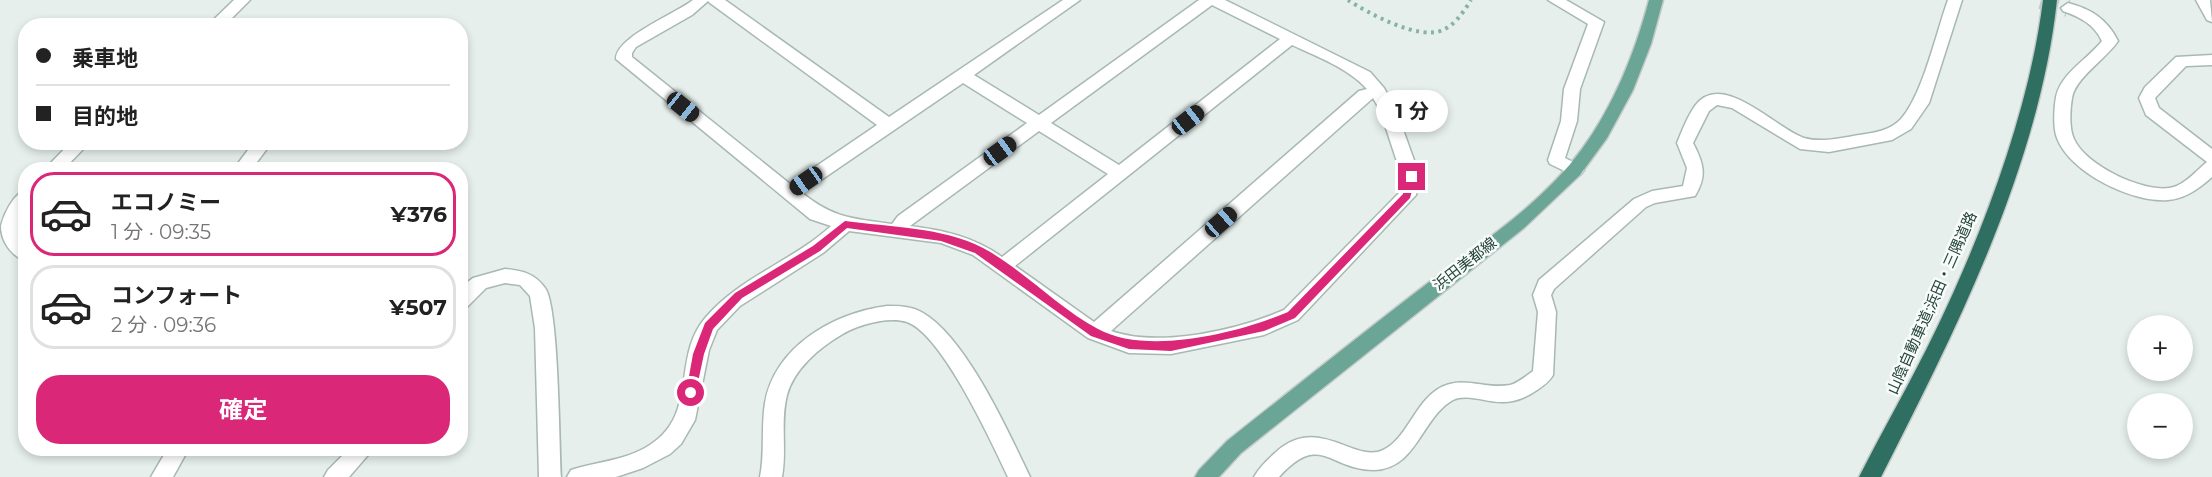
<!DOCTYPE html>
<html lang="ja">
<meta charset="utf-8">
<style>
body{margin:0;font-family:Montserrat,"Noto Sans JP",sans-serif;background:#f6f6f6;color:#222;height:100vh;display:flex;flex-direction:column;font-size:22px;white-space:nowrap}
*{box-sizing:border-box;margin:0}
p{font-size:20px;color:#767676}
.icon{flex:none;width:33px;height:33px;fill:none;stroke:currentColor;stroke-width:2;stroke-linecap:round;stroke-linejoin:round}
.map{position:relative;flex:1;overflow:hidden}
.panel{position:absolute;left:18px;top:162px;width:450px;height:294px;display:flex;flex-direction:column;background:#fff;border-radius:24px;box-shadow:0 3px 9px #0003}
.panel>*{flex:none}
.guide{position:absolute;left:18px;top:18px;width:450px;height:132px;border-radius:24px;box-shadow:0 3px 9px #0003;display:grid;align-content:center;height:132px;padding:0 18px;background:#fff}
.fabs{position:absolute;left:2127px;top:315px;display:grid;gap:12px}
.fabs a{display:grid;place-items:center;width:66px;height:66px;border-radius:50%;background:#fff;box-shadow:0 3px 9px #0003;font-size:30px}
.end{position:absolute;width:27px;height:27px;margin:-14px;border:8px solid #db2777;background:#fff;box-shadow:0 0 0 3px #fff}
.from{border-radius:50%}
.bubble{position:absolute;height:42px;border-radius:21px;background:#fff;box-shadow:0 3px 9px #0003;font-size:20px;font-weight:700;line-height:42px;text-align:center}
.car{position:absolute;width:18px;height:36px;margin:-18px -9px;border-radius:8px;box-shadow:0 0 4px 2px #0007;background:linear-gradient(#222 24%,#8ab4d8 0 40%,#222 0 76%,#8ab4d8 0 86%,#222 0)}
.guide b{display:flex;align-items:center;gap:21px;height:57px;font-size:22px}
.guide b+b{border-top:2px solid #e0e0e0}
.guide i{width:15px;height:15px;background:#222}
ul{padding:10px 0 0;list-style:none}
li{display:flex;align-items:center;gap:18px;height:84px;margin:0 12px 9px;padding:0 6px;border:3px solid #e0e0e0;border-radius:24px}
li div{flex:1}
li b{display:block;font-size:22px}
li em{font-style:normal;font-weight:700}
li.current{border-color:#db2777}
li>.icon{width:54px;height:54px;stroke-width:1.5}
.button{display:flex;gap:12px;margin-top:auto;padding:12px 18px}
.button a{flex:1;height:69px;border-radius:24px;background:#db2777;color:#fff;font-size:24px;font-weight:700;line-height:69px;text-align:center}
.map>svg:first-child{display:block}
</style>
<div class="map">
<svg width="2212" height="477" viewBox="0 0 2212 477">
<rect width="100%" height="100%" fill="#e6efeb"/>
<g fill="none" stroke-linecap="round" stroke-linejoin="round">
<path stroke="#bfccc8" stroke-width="18" stroke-dasharray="18 9" stroke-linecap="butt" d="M2041 0 2068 8"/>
<g stroke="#a8b8b2" stroke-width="3">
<g id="minor">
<path d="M234 0H250L224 26H207Z"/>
<path d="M693 0H725L889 117 1063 0H1080L974 75 1039 115 1199 0H1225L1370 72 1384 88 1396 110 1420 177 1416 195 1298 320 1264 335 1171 354 1129 353 1088 338 973 255 941 243 849 231 823 253 740 306 717 330 709 350 695 420 681 444 670 454 643 468 616 477H567L571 470C595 462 622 461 645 448 701 417 670 358 706 317 740 277 793 261 831 226L810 219 616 59C616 37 675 14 693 0ZM708 1 710 3 877 125 790 184 632 57V53L636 47 692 15ZM1212 5 1280 39 1119 165 1051 123ZM1292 45C1318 57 1348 68 1367 89L1359 91 1094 322 1015 266ZM963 83 1027 123 898 216 892 224C852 218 835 219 802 193ZM1373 98 1380 110 1402 177 1399 193 1284 310C1238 330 1159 348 1111 331ZM1039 131 1108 174 1002 257C974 237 943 230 910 226Z"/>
<path d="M1548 0H1566L1604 22 1580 89 1577 121 1565 158 1581 166 1584 170 1581 174 1575 176 1550 164 1548 160 1561 121 1564 89 1588 24Z"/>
<path d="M1948 0H1962L1929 103 1911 129 1892 140 1829 152 1800 149 1732 108 1717 105 1709 111 1693 143C1704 164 1707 176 1695 196L1655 203 1646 207 1554 289 1551 295 1556 312 1553 375C1549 382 1543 386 1537 390 1527 397 1515 402 1503 402 1488 403 1467 393 1453 400 1421 418 1417 469 1374 470 1329 470 1321 431 1279 477H1254C1259 468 1267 460 1275 453 1318 413 1354 464 1383 450 1406 440 1415 403 1438 389 1462 374 1485 390 1510 385 1518 383 1526 376 1533 371L1538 312 1533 295 1539 280 1634 199 1652 191 1683 186 1687 168 1677 143C1682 131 1687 117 1695 106 1722 69 1776 129 1804 138 1821 143 1841 138 1859 135 1873 133 1890 131 1901 119 1923 94 1936 33 1948 0Z"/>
<path d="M2196 0H2210L2212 22 2207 20Z"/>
<path d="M2068 3C2091 9 2107 19 2118 41 2106 59 2075 78 2072 98 2070 109 2069 129 2074 139 2085 165 2142 192 2169 188 2184 186 2196 171 2207 162L2146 115 2139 98 2145 87 2176 57 2212 55V65L2186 66 2155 98 2159 108 2212 149V177C2200 188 2185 199 2168 200 2133 203 2070 173 2057 138 2053 128 2054 108 2056 97 2061 73 2088 59 2102 41 2094 24 2080 17 2063 11L2061 8Z"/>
<path d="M71 142H90L63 170H44Z"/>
<path d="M254 142H272L251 170H233Z"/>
<path d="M26 190V209L18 226 20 237 26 243V261C11 256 1 241 1 226 4 214 13 194 26 190Z"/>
<path d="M505 269C522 271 534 273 545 288 559 306 559 446 561 477H539L535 328 530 296 520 285 505 283 486 288 467 307 460 309V288L473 278Z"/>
<path d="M887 306C899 306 912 306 923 313 966 338 1008 431 1030 477H1008C992 443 942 334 907 322 888 316 857 325 841 335 819 348 794 369 787 395 780 421 787 450 782 477H760C765 453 761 428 765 403 775 346 834 313 887 306Z"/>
<path d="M168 448H189L173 477H151Z"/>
<path d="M350 448H374L349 477H324L328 470Z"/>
</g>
</g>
<g stroke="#c2cac8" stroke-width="3">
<path id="primary" d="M1649 0H1663L1651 44 1633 90 1607 138 1580 175 1524 228 1241 453 1219 477H1195L1199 470 1227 441C1294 388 1360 335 1428 283 1481 243 1542 204 1582 149 1614 105 1635 53 1649 0Z"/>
</g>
<g stroke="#c2cac8" stroke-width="3">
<path id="motorway" d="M2043 0H2057C2039 166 1956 330 1881 477H1859C1880 435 1904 394 1925 352 1977 249 2029 115 2043 0Z"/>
</g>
<path stroke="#86b3a5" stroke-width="4" stroke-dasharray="3 4.5" stroke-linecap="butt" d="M1348 0C1368 13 1419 41 1443 30 1456 24 1464 11 1471 0"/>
<use href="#minor" fill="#fff" fill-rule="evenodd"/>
<use href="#primary" fill="#6aa596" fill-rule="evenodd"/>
<use href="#motorway" fill="#2f6f62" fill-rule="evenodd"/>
</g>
<path fill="#db2777" d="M1412 174 1416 177 1410 198 1295 318 1264 331 1171 351 1129 349 1091 336 975 253 941 241 847 228 820 251 742 298 713 329 704 354 695 396H688L686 393 693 354 705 323 735 293 813 246 845 221C889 227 943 227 983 248 1024 270 1057 307 1098 329 1147 356 1239 333 1288 312L1403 194 1407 177Z"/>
<g text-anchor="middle" stroke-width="5" stroke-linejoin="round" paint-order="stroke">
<g font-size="15" fill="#24423a" stroke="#f7fbf9">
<text transform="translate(1465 264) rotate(-38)" y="5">浜田美都線</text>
<text transform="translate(1932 303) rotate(-66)" y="5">山陰自動車道;浜田・三隅道路</text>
</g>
</g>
</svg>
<div class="fabs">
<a>+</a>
<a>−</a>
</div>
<i class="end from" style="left:691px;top:393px"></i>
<i class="end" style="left:1412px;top:177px"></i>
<div class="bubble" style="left:1376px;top:90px;width:72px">1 分</div>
<i class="car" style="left:683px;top:107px;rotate:129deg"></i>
<i class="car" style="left:1188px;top:120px;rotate:52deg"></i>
<i class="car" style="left:1000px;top:151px;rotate:54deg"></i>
<i class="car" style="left:806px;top:181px;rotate:235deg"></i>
<i class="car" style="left:1221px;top:222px;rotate:49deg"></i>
<div class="guide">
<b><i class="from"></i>乗車地</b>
<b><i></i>目的地</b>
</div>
<section class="panel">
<ul>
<li class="current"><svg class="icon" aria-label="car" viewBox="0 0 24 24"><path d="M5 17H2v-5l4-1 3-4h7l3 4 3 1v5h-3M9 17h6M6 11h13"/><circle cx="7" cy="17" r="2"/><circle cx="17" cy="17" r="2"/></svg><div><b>エコノミー</b><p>1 分 · 09:35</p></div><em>¥376</em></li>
<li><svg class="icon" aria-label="car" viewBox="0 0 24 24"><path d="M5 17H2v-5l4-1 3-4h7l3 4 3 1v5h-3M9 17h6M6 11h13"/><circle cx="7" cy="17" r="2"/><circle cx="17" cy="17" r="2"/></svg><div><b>コンフォート</b><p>2 分 · 09:36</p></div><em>¥507</em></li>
</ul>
<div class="button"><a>確定</a></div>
</section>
</div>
